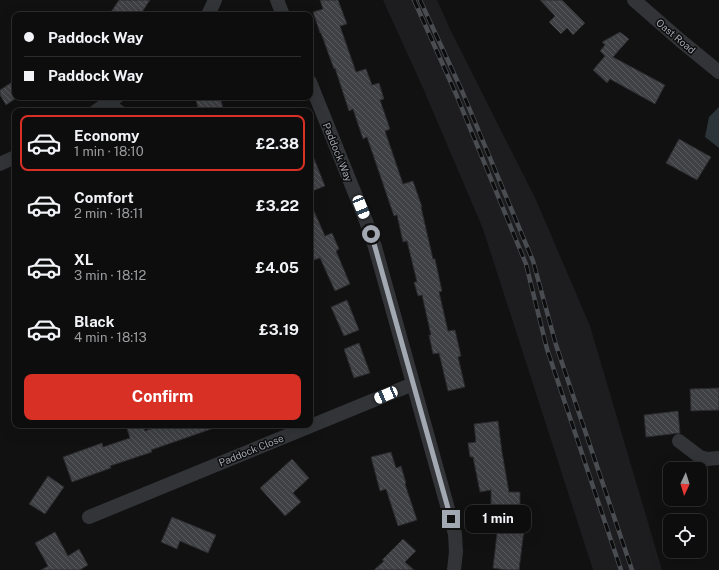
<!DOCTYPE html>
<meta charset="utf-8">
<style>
body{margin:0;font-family:"Public Sans",sans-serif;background:#1b1b1c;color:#f1f3f6;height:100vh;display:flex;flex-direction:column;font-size:15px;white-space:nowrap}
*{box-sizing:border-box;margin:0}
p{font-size:13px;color:#9a9c9e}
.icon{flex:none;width:22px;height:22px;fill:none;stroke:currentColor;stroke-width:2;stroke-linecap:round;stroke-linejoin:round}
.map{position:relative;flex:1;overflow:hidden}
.side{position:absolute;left:12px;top:108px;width:301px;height:320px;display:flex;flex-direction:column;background:#0d0d0e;border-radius:8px;box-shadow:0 4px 16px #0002,0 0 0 1px #2d2d2e}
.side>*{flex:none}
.guide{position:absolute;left:12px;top:12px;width:301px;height:88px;border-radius:8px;box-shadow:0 4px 16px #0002,0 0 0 1px #2d2d2e;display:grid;align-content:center;height:88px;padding:0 12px;background:#0d0d0e}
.needle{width:26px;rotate:184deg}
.buttons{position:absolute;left:663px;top:462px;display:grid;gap:8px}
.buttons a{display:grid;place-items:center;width:44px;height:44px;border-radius:8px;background:#0d0d0e;box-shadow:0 4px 16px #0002,0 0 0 1px #2d2d2e;font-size:20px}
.end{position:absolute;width:18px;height:18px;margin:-9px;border:5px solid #a3a9b2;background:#111;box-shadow:0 0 0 2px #111}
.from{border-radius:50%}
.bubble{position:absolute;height:28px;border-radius:8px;background:#0d0d0e;box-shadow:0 4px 16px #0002,0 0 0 1px #2d2d2e;font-size:13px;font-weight:700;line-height:28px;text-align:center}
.car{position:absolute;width:12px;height:24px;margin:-12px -6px;border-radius:5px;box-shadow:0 0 3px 1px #0007;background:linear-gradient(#fff 24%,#345 0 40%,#fff 0 76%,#345 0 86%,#fff 0)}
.guide b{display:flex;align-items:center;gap:14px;height:38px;font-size:15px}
.guide b+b{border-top:1px solid #2d2d2e}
.guide i{width:10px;height:10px;background:#f1f3f6}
ul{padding:7px 0 0;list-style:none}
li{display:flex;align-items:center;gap:12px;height:56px;margin:0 8px 6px;padding:0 4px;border:2px solid transparent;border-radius:8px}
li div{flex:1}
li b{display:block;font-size:15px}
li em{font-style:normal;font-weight:700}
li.on{border-color:#d93025}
li>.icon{width:36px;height:36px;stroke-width:1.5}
.button{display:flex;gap:8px;margin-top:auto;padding:8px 12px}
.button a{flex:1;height:46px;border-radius:8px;background:#d93025;color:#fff;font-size:16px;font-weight:700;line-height:46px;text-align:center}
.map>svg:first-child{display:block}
</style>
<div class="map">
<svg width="719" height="570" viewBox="0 0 719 570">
<defs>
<pattern id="building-back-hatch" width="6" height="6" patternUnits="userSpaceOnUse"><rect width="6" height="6" fill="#404145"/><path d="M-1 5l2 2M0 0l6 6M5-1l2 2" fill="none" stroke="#585a5d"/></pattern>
</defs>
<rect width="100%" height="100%" fill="#111112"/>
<path fill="#1d1d1f" d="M383 0H437L450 29 536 200 590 326 662 570H593L483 229 423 88Z"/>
<path fill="#2b353a" d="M719 107V148L705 137 709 117Z"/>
<g fill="url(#building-back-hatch)" stroke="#2b2b2e">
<path d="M119 0H150L140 15H109Z"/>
<path d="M320 0H338L347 24 340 26 356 72 366 69 372 85 379 83 384 99 380 100 390 129 385 131 403 184 413 181 422 207H421L433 259H435L442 291 439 292 448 331 455 330 461 356 458 357 465 387 448 391 439 353 433 354 429 335H431L422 295 418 296 414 282H417L407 241 403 242 397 215 394 216 367 137 363 139 353 109 349 111 335 68 334 69 321 33H320L313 12 323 9Z"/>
<path d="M540 0H562L585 23 573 35 567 28 561 34 549 22 555 16Z"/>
<path d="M620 32 629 39 613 57 665 85 655 104 610 79 607 83 593 70 605 56 600 51 605 45 602 42Z"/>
<path d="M15 80V99L6 105 0 95V90Z"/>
<path d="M195 97H220L224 111H199Z"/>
<path d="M679 139 711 157 697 180 666 163Z"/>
<path d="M310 151H311L325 186 310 192Z"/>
<path d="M310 202 325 236 332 233 339 249 336 251 350 284 335 291 320 258 314 260 310 252Z"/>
<path d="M347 300 359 330 344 336 331 307Z"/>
<path d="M359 343 370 373 354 378 344 349Z"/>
<path d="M719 388V410L691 411 690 389Z"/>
<path d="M678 411 680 433 646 437 644 415Z"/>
<path d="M498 421 502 452 509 492H520V530H524L519 570H506L493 568 500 507H491V490L480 492 473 457H470L468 443 476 442 474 424Z"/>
<path d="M138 425H143L145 431 161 425H217V427L151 450 152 452 110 466 111 468 72 482 63 457 102 443 103 447 130 438 127 429Z"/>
<path d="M391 452 396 468 401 466 406 483 405 484 417 520 398 526 386 489 380 491 371 457Z"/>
<path d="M292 459 309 478 293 493 301 502 285 516 260 488Z"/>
<path d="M48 476 64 487 45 514 29 504Z"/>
<path d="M172 517 216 535 208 553 180 541 177 549 161 542Z"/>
<path d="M55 532 68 556 79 549 88 565 80 570H41L48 566 35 543Z"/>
<path d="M403 539 416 551 405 562 414 570H374L384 561 382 560Z"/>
</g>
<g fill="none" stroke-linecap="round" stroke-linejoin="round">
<path stroke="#323437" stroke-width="7" d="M111 102 124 111"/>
<g stroke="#323437" stroke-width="14">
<path d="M277 0 283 15"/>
<path d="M634 0 681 41 719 72"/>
<path d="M208 15 215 0"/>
<path d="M310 82 366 221 375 247 455 534 456 552 454 570"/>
<path d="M96 111 117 97"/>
<path d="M0 164 15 157"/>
<path d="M679 441 700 457 707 459 719 458"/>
<path d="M89 517 413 384"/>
</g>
<g stroke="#494c50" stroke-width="4.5">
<g id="rail">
<path d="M414 0 456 94 526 264 547 349 621 570"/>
<path d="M420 0 462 91 533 261 556 345 632 570"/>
</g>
</g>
<use href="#rail" stroke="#0c0c0d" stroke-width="3" stroke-dasharray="9" stroke-linecap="butt"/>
</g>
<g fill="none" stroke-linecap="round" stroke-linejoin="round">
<path stroke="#a3a9b2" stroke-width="5" d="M371 234 375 247 451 519"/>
</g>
<g text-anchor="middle" stroke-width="3" stroke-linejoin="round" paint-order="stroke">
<g font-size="10" fill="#a3a9b2" stroke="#0c0c0d">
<text transform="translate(676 36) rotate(40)" y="4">Oast Road</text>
<text transform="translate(338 152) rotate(68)" y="4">Paddock Way</text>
<text transform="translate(251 450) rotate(-22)" y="4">Paddock Close</text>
</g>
</g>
</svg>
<div class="buttons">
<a><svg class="needle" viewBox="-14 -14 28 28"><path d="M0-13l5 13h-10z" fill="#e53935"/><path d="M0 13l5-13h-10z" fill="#9a9c9e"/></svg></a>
<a><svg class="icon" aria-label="locate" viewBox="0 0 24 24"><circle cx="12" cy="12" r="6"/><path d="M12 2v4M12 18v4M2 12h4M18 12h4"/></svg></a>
</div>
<i class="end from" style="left:371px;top:234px"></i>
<i class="end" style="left:451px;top:519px"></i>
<div class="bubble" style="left:465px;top:505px;width:66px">1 min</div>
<i class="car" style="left:361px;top:207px;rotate:158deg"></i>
<i class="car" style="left:386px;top:395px;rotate:247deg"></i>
<div class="guide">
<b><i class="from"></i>Paddock Way</b>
<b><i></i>Paddock Way</b>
</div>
<section class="side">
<ul>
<li class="on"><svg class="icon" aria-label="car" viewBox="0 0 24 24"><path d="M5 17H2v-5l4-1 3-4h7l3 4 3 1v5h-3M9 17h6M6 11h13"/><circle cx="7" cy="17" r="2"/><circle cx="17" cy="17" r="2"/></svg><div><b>Economy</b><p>1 min · 18:10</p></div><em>£2.38</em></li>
<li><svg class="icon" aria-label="car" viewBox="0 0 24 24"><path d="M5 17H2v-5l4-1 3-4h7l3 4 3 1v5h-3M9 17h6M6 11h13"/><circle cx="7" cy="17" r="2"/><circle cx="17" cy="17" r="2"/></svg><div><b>Comfort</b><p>2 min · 18:11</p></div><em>£3.22</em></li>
<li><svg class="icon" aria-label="car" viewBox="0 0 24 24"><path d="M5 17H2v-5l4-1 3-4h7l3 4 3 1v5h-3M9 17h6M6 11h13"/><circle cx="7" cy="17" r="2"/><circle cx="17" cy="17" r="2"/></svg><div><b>XL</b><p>3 min · 18:12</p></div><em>£4.05</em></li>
<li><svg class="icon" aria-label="car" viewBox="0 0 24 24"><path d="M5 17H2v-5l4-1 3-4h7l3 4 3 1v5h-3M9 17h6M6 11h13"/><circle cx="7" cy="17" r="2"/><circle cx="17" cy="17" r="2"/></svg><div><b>Black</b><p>4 min · 18:13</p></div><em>£3.19</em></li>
</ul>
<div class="button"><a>Confirm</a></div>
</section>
</div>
